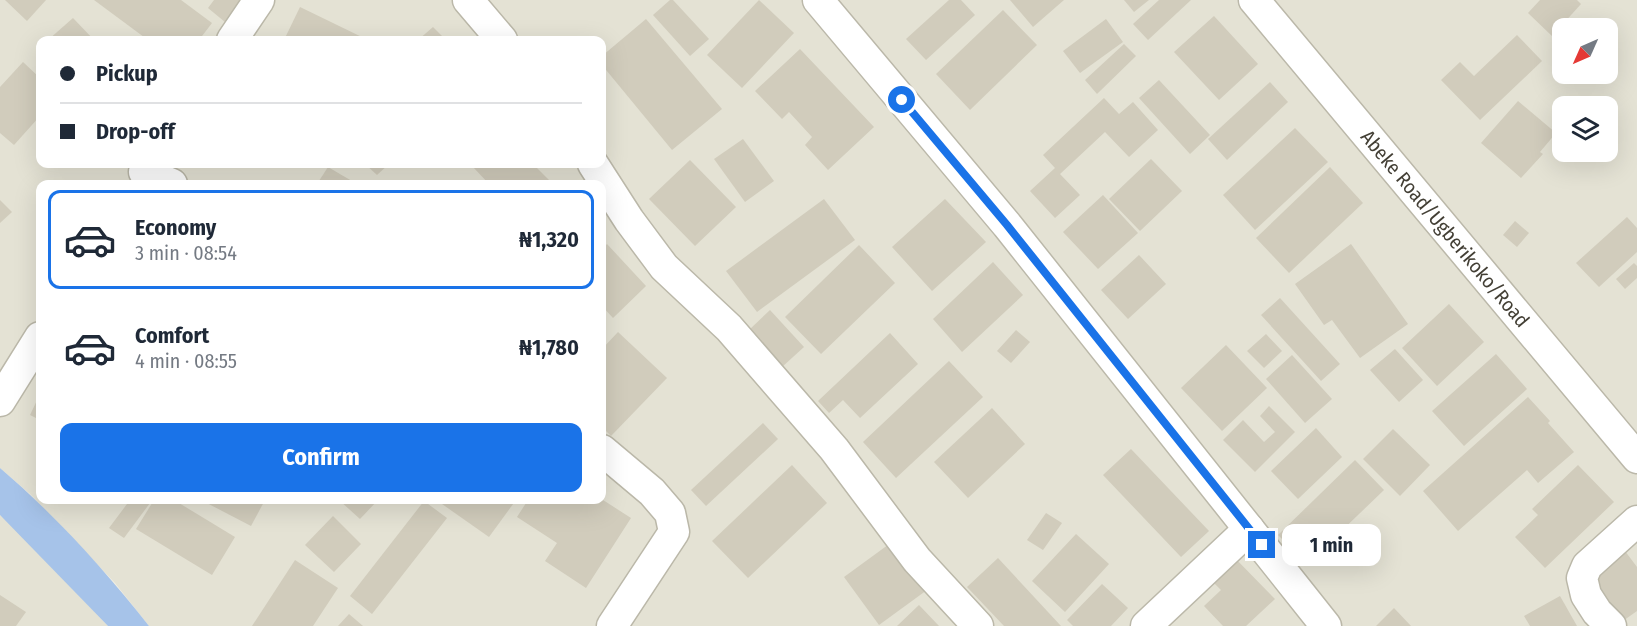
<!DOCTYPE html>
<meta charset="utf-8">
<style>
body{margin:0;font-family:"Fira Sans Condensed",sans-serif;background:#f2f2f3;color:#1f2937;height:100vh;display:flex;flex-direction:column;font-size:22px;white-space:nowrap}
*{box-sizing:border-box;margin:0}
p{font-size:20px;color:#747a83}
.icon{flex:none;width:33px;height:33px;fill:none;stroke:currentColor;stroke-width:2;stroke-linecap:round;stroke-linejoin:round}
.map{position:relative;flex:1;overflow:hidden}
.details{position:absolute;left:36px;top:180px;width:570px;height:324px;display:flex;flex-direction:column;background:#fff;border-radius:12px;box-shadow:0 6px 24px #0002}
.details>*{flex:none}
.banner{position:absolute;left:36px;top:36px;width:570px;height:132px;border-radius:12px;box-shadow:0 6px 24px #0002;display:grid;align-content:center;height:132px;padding:0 24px;background:#fff}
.needle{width:39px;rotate:225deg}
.buttons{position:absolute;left:1552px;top:18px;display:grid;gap:12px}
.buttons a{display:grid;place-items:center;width:66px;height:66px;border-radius:12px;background:#fff;box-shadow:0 6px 24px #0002;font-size:30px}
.end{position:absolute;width:27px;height:27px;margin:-14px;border:8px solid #1a73e8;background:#fff;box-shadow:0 0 0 3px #fff}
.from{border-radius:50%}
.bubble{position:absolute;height:42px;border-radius:12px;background:#fff;box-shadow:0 6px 24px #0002;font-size:20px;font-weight:700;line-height:42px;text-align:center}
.banner b{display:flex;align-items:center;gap:21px;height:57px;font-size:22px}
.banner b+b{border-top:2px solid #e0e1e3}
.banner i{width:15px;height:15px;background:#1f2937}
ul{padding:10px 0 0;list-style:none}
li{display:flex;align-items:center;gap:18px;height:99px;margin:0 12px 9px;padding:0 12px;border:3px solid transparent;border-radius:12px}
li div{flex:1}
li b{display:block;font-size:22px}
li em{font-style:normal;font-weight:700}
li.active{border-color:#1a73e8}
li>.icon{width:54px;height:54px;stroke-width:1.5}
.primary-button{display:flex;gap:12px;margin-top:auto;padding:12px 24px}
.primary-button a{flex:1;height:69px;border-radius:12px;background:#1a73e8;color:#fff;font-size:24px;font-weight:700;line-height:69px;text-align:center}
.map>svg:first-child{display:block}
</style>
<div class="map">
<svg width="1637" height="626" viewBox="0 0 1637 626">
<rect width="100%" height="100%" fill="#f1efe5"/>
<g fill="#e4e2d4" fill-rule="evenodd">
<path d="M0 0H1637V626H149L115 583 30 494 0 468ZM1563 28H1608V74H1563ZM40 40H602V164H40ZM1563 106H1608V152H1563ZM40 184H602V500H40Z"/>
<path d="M0 515 17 531 108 626H0Z"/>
</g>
<path fill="#a6c3e9" d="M0 468C55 515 104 569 149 626H108L0 515Z"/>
<g fill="#d1ccbc">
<path d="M5 0H46L27 21Z"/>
<path d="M94 0H181L212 23 199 40H148Z"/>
<path d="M214 0H243L225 22 208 8Z"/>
<path d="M670 0H673L709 39 690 56 653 15Z"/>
<path d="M759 0 794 33 742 88 707 55Z"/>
<path d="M949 0H961L975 15 926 60 906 39Z"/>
<path d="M1010 0H1064L1033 27Z"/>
<path d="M1124 0H1149L1134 12Z"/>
<path d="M1159 0H1191L1148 40 1133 24Z"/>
<path d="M1540 0H1577L1581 4 1552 36 1528 13Z"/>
<path d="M300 7 368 40H284Z"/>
<path d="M1003 10 1037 45 970 110 936 74Z"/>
<path d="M1214 16 1258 64 1219 100 1174 52Z"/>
<path d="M73 18 94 40H48Z"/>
<path d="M646 19 722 109 672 150 602 65V56Z"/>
<path d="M1106 19 1123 42 1080 73 1063 51Z"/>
<path d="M433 27 446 40H418Z"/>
<path d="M1517 35 1542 61 1480 120 1441 80 1460 62 1474 76Z"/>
<path d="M1124 44 1136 56 1097 94 1085 80Z"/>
<path d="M800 49 874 127 828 170 805 145 812 137 789 112 782 119 755 91Z"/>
<path d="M23 62 40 78V116L14 145 0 133V87Z"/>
<path d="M1159 80 1210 135 1190 154 1139 98Z"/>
<path d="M1270 82 1288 102 1227 160 1208 139Z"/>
<path d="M1104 98 1119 114 1133 102 1158 130 1129 157 1105 132 1060 174 1080 195 1055 218 1030 191 1055 168 1043 155Z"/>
<path d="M1518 101 1556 133 1540 152 1543 154 1521 178 1481 143Z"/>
<path d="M1295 128 1328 162 1255 230 1223 195Z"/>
<path d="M743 139 774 181 745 202 714 159Z"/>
<path d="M1151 159 1182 191 1140 231 1109 199Z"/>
<path d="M690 160 736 207 695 246 649 199Z"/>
<path d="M365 164H389L377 175Z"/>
<path d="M477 164H533L553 184H489L473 167Z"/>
<path d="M328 167 357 184H317Z"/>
<path d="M1330 167 1363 203 1289 273 1256 238Z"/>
<path d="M1103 195 1138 233 1098 269 1063 232Z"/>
<path d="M824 199 855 240 757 312 726 271Z"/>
<path d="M945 199 986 242 932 291 892 247Z"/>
<path d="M0 200 12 212 0 223Z"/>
<path d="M1627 217 1637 228V252L1599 287 1576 263Z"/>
<path d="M1515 221 1529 233 1517 247 1503 235Z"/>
<path d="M607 244 646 286 613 318 602 306V249Z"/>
<path d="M1351 244 1408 324 1360 358 1332 320 1324 325 1295 284Z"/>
<path d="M859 245 895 283 821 354 785 317Z"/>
<path d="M1139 255 1166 284 1128 319 1101 290Z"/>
<path d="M993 262 1023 295 962 352 933 319Z"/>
<path d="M1634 263 1637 266V278L1625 289 1616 279Z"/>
<path d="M1280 298 1340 364 1321 381 1261 315Z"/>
<path d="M1449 304 1484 342 1437 386 1402 348Z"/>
<path d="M770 310 804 347 782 367 749 330Z"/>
<path d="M1016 330 1030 342 1011 363 997 351Z"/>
<path d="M618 332 667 378 611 436 602 427V349Z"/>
<path d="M890 333 918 364 860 418 843 400 829 413 818 401Z"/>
<path d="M1266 334 1282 351 1264 368 1247 351Z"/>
<path d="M1226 345 1267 388 1222 431 1181 388Z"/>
<path d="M1395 349 1423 380 1399 402 1370 370Z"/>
<path d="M1496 354 1527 389 1464 446 1432 411Z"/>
<path d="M1292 355 1332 399 1305 423 1266 379Z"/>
<path d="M949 361 983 397 896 478 863 442Z"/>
<path d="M40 394V420L30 415Z"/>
<path d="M1528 397 1550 421 1548 423 1574 452 1538 483 1527 470 1458 531 1423 491Z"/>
<path d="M1269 406 1295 432 1255 472 1223 440 1243 420 1264 442 1275 432 1260 416Z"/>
<path d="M992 408 1025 444 968 498 934 462Z"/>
<path d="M763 423 778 439 706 506 691 490Z"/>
<path d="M1316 428 1342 457 1298 499 1271 471Z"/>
<path d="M1393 429 1430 465 1400 496 1363 459Z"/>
<path d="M1131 449 1209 531 1181 557 1103 475Z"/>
<path d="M1355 460 1384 490 1307 564 1278 535Z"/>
<path d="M792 465 827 503 748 578 712 541Z"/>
<path d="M1578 465 1614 502 1545 568 1515 537 1538 515 1532 509Z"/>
<path d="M130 500H146L150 503 124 538 109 528Z"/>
<path d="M154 500H174L235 537 212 575 136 529Z"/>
<path d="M201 500H265L251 526Z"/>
<path d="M339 500H378L360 519Z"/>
<path d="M445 500H516L489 537 442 504Z"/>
<path d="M528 500H603L631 518 586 588 545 561 557 543 517 517Z"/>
<path d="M424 501 447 518 372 614 350 596Z"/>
<path d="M1046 513 1062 523 1043 550 1027 540Z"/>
<path d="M333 516 361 544 334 572 305 545Z"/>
<path d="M1076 534 1109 564 1065 612 1032 581Z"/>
<path d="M892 542 927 590 879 625 844 577Z"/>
<path d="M1625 551 1637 567V611L1620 623 1588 578Z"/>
<path d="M1231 554 1275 599 1246 626H1223L1204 606 1221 590 1207 576Z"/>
<path d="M998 558 1061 626H1004L967 587Z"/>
<path d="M295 560 338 588 313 626H252Z"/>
<path d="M1102 584 1128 608 1111 626H1073L1067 620Z"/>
<path d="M0 595 26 612 16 626H0Z"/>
<path d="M1560 596 1577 626H1530L1524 616Z"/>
<path d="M919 605 939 626H897Z"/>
<path d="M1394 608 1411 626H1376Z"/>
<path d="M349 614 363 626H338Z"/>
</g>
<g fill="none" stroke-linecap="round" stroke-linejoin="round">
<g stroke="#bbb8a9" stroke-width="33">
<g id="minor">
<path d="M468 0 502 40"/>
<path d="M818 0 1007 225 1326 626"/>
<path id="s1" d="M1254 0 1637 458"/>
<path d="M232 40 259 0"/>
<path d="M593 164 629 220 664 267 729 328 834 449 917 560 978 626"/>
<path d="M144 172 172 184"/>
<path d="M0 401 40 337"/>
<path d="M602 450 652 492 670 513 674 532 612 626"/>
<path d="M1146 626 1249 529"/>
<path d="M1611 626 1597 612 1586 595 1582 578 1587 566 1637 521"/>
</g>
</g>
<use href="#minor" stroke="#fff" stroke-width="30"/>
</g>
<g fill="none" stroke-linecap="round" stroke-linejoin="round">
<path stroke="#1a73e8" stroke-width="8" d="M902 100 1007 225 1262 545"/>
</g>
<g text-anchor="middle" stroke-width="4.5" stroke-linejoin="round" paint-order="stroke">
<g font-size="20" fill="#433f35" stroke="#fff">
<text dy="7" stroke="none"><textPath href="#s1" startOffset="298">Abeke Road/Ugberikoko/Road</textPath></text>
</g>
</g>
</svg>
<div class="buttons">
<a><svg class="needle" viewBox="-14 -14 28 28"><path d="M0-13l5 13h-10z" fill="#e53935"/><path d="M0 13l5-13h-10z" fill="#747a83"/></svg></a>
<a><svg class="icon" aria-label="layers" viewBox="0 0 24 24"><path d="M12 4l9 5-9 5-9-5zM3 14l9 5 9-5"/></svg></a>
</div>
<i class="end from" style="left:902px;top:100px"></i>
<i class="end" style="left:1262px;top:545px"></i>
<div class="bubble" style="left:1282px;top:524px;width:99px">1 min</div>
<div class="banner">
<b><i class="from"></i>Pickup</b>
<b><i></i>Drop-off</b>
</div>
<section class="details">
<ul>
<li class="active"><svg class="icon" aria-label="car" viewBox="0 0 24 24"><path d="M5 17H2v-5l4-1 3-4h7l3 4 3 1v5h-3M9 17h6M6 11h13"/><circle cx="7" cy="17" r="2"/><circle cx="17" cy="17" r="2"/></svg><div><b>Economy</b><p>3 min · 08:54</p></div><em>₦1,320</em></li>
<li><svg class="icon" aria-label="car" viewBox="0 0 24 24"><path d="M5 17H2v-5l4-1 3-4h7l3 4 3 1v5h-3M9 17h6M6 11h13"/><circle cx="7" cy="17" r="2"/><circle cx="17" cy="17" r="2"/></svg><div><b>Comfort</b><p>4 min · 08:55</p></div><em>₦1,780</em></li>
</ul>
<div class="primary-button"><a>Confirm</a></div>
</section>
</div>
